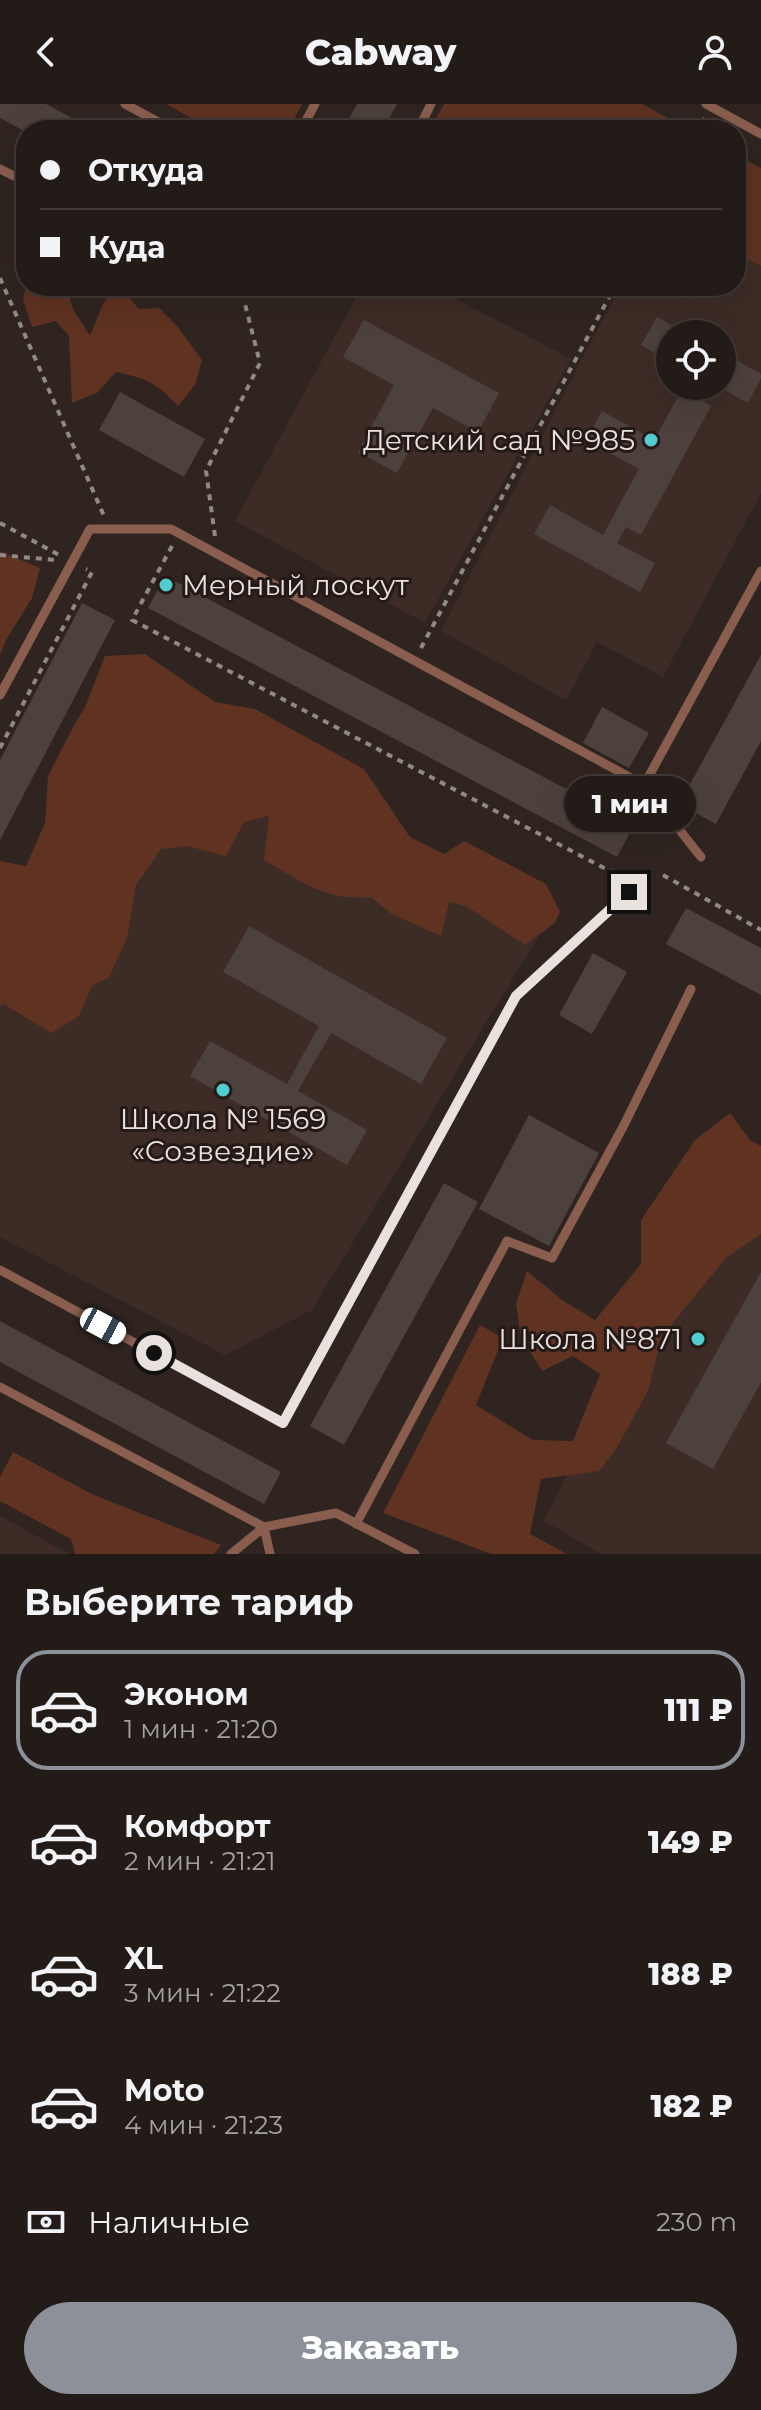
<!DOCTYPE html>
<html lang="ru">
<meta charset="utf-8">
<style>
body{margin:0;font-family:Montserrat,sans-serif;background:#2f2825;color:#f1f3f6;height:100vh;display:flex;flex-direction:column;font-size:30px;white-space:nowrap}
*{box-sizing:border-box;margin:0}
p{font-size:26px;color:#a3a1a2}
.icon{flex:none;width:44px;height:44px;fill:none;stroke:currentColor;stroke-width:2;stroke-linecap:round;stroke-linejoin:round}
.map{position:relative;height:1450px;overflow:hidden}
.drawer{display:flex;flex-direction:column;background:#231b18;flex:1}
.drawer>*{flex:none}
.hud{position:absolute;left:16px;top:16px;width:730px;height:176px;border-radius:32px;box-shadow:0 8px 32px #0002,0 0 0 2px #403937;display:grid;align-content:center;height:176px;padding:0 24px;background:#231b18}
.buttons{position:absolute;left:656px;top:216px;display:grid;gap:16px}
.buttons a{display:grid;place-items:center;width:80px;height:80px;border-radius:50%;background:#231b18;box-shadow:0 8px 32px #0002,0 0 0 2px #403937;font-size:40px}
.end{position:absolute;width:36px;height:36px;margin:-18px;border:10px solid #e9e1de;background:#111;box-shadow:0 0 0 4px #111}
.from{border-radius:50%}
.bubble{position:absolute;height:56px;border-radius:28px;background:#231b18;box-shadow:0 8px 32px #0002,0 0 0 2px #403937;font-size:26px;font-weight:800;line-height:56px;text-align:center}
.car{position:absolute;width:24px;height:48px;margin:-24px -12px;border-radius:10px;box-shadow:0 0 6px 2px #0007;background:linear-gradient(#fff 24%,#345 0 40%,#fff 0 76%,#345 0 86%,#fff 0)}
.hud b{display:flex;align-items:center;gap:28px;height:76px;font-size:30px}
.hud b+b{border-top:2px solid #403937}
.hud i{width:20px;height:20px;background:#f1f3f6}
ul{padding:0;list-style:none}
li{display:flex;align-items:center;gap:24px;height:120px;margin:0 16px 12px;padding:0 8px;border:4px solid transparent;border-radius:32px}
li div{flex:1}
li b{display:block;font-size:30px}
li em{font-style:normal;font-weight:800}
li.selected{border-color:#8c9099}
li>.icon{width:72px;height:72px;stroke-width:1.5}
h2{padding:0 24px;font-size:36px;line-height:96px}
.pay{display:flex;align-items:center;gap:20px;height:88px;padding:0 24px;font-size:30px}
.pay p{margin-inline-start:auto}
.button{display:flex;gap:16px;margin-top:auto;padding:16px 24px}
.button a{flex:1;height:92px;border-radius:48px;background:#8c9099;color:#fff;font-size:32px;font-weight:800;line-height:92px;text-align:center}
header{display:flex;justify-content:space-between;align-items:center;height:104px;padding:0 24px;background:#231b18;font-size:36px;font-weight:800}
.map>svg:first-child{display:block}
</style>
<header><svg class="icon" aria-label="back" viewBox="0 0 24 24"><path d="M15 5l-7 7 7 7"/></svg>Cabway<svg class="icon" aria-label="person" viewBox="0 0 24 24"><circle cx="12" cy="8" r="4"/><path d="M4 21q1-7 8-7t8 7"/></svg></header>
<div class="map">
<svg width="761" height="1450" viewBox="0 0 761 1450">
<rect width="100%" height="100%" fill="#2f2420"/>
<g fill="#3d2c26" fill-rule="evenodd">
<path d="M736 149 761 162V389L663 573 597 538 566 596 441 527 620 182H736ZM670 230H722V282H670Z"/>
<path d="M362 182H432L571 255 425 519 235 417Z"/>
<path d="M128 607 541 828 312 1206 225 1251 0 1133V839Z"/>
<path d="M735 1038 761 1054V1450H601L544 1417Z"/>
<path d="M0 1412 69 1450H0Z"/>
</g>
<g fill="#5f3222">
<path d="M166 0H302L288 26H212Z"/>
<path d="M444 0H642L690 26H587L576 14 569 26H430Z"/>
<path d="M736 51 761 64V162L736 149Z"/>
<path d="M26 182H66L73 205 90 232 102 202 114 182H120L139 205 159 204 177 222 202 256 195 281 178 302C155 278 148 275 116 268L97 289 72 299 69 232 56 217 32 223 23 196Z"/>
<path d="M0 447 40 464 32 494 6 536 0 551Z"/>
<path d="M145 550 215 598 255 605 364 665 410 733 444 750 464 737 546 780 560 808 555 819 525 841 466 802 449 798 441 832 390 809 371 793C325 797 302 778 264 756L269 712 244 718 226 752 187 742 161 745 136 781 127 834 109 873 92 882 79 912 51 929 4 900 0 902V757L26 762 45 719 48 672 72 625 85 603 105 552Z"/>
<path d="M730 1009 750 1036 761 1042V1130L726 1154 662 1232 648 1287 616 1345 599 1367 541 1375 530 1430 567 1450H491L383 1409 480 1221 503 1234 476 1301 533 1336 573 1337 600 1270 573 1252 542 1267 521 1233 516 1200 527 1167 562 1196 595 1216 641 1160V1116L695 1036Z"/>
<path d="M13 1348 94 1391 221 1441 214 1450H75L71 1435 0 1397V1373Z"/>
</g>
<g fill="#4d413d">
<path d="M0 0H46L95 26H26V28L0 14Z"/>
<path d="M357 0H397L383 26H343Z"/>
<path d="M657 213 688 230H670V258L641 241Z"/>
<path d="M364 216 499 289 478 328 433 304 397 369 358 348 394 281 343 253Z"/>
<path d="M722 248 761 270V274L748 299 717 282H722Z"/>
<path d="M684 282H702L695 293 711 302 641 431 626 423 617 439 655 459 640 488 534 430 550 401 603 431 639 365 586 336 602 307 654 336Z"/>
<path d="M120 288 205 335 184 373 99 326Z"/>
<path d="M165 472 634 721 617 753 148 504Z"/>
<path d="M82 499 115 516 0 736V656Z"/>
<path d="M761 551V637L716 720 679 700Z"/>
<path d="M602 603 649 629 629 664 583 639Z"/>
<path d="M686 804 761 844V891L666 840Z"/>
<path d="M249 822 447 934 421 980 331 929 298 987 367 1026 347 1061 190 972 210 937 287 980 319 922 223 868Z"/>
<path d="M593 849 627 868 592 930 559 911Z"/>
<path d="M529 1011 599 1049 549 1142 479 1105Z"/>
<path d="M444 1079 478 1098 344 1341 310 1322Z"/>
<path d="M761 1168V1278L713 1365 666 1339Z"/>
<path d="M0 1217 281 1368 264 1400 0 1258Z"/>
</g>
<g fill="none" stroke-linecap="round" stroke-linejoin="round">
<g stroke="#928985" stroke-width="4" stroke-dasharray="6 6" stroke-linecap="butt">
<path d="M699 26 705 14"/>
<path d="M0 174 104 412"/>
<path d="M0 419 61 452"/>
<path d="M215 432 206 367 260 259 245 200"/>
<path d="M172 442 132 516 623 774"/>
<path d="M0 451 55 456"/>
<path d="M421 544 615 182"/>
<path d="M0 644 92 468 86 465"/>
<path d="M663 771 761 826"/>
</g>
<g stroke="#895e4f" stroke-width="9">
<path d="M125 0 173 26"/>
<path d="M706 0 761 30"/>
<path d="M301 26 315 0"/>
<path d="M418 26 431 0"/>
<path d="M0 65 26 78"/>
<path d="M232 182 242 187 257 182"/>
<path d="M0 591 90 425H171L644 681 701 753"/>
<path d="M644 681 761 467"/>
<path d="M0 1166 283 1319 516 892 629 788"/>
<path d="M0 1283 264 1423 270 1450"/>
<path d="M356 1420 507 1137 552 1154 624 1021 691 885"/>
<path d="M231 1450 264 1423 336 1409 415 1450"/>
</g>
</g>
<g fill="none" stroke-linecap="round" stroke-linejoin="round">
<path stroke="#e9e1de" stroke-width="10" d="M154 1249 283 1319 516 892 629 788"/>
</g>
<g fill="#52cdcf" stroke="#251a17" stroke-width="3">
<circle cx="651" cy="336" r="8"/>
<circle cx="166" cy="481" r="8"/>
<circle cx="223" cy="986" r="8"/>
<circle cx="698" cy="1235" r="8"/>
</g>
<g text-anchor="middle" stroke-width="6" stroke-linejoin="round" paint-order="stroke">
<g font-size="28" fill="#e9e1de" stroke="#251a17" text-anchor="end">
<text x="635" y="346">Детский сад №985</text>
<text x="182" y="491" text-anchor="start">Мерный лоскут</text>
<text x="223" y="1025" text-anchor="middle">Школа № 1569<tspan x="223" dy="32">«Созвездие»</tspan></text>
<text x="682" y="1245">Школа №871</text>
</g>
</g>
</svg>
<div class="buttons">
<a><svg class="icon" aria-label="locate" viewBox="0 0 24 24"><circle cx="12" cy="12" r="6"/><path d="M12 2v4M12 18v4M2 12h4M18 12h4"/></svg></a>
</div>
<i class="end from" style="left:154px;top:1249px"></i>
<i class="end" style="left:629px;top:788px"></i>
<div class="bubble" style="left:564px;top:672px;width:132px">1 мин</div>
<i class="car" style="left:103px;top:1222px;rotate:118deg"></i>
<div class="hud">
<b><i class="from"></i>Откуда</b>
<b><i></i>Куда</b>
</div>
</div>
<section class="drawer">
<h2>Выберите тариф</h2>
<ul>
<li class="selected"><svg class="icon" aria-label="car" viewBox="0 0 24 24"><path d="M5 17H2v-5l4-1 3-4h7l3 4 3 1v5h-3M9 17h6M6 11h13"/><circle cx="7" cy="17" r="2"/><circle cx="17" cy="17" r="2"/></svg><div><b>Эконом</b><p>1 мин · 21:20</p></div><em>111 ₽</em></li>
<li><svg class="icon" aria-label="car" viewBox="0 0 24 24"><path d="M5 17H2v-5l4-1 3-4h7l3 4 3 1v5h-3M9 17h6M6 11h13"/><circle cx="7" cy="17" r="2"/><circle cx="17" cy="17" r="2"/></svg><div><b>Комфорт</b><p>2 мин · 21:21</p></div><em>149 ₽</em></li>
<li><svg class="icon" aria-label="car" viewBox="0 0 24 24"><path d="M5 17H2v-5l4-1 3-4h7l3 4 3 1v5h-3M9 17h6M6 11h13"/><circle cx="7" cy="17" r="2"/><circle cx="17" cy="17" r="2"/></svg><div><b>XL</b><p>3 мин · 21:22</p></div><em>188 ₽</em></li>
<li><svg class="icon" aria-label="car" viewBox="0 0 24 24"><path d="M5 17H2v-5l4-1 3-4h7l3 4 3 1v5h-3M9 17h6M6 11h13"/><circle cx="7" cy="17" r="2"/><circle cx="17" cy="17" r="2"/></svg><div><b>Moto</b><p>4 мин · 21:23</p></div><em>182 ₽</em></li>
</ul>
<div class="pay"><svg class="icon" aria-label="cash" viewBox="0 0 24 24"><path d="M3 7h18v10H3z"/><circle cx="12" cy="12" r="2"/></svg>Наличные<p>230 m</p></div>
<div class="button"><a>Заказать</a></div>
</section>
